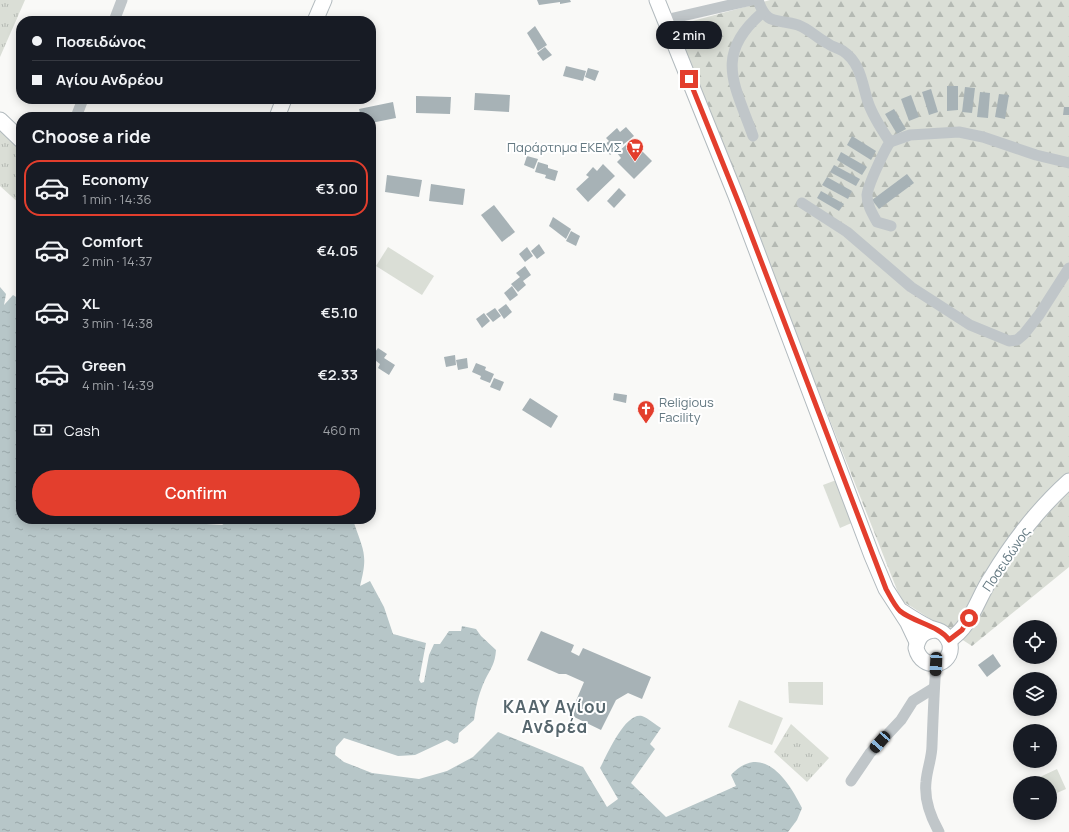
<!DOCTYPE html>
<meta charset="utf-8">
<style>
body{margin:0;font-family:Manrope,sans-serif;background:#20242c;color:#f1f3f6;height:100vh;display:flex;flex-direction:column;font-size:15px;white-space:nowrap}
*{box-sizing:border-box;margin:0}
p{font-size:13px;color:#9ea1a6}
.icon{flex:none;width:22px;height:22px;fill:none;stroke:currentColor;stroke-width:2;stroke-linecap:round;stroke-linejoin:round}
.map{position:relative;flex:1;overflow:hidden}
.sheet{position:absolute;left:16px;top:112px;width:360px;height:412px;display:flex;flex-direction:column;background:#171b24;border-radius:16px;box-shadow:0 2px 10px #0003}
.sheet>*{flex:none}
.banner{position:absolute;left:16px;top:16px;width:360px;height:88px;border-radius:16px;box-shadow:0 2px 10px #0003;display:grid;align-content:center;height:88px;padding:0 16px;background:#171b24}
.tools{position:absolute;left:1013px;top:620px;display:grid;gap:8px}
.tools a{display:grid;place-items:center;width:44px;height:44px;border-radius:50%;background:#171b24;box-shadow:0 2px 10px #0003;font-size:20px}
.end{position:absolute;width:18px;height:18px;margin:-9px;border:5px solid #e33e2d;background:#fff;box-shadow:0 0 0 2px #fff}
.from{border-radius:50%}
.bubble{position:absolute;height:28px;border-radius:14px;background:#171b24;box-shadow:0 2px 10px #0003;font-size:13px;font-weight:600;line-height:28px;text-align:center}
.car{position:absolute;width:12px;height:24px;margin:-12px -6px;border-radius:5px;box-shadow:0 0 3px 1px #0007;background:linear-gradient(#222 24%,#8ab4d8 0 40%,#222 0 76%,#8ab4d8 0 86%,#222 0)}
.banner b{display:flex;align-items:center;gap:14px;height:38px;font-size:15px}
.banner b+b{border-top:1px solid #363941}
.banner i{width:10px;height:10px;background:#f1f3f6}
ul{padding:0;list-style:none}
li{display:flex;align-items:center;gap:12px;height:56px;margin:0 8px 6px;padding:0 8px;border:2px solid transparent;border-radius:16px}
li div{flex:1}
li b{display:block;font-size:15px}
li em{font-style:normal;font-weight:600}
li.active{border-color:#e33e2d}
li>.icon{width:36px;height:36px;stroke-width:1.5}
h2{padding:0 16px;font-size:18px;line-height:48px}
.pay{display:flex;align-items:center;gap:10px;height:44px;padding:0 16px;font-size:15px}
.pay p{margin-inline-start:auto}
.action{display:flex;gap:8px;margin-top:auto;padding:8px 16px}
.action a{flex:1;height:46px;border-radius:24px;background:#e33e2d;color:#fff;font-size:16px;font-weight:600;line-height:46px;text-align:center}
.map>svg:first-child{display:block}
</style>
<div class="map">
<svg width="1069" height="832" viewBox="0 0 1069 832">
<defs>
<pattern id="forest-firs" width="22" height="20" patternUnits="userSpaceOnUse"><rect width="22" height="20" fill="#daded6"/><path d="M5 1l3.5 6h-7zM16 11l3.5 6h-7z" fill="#b4b9b3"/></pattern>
<pattern id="park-tufts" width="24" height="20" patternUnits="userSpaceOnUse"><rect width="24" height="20" fill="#daded6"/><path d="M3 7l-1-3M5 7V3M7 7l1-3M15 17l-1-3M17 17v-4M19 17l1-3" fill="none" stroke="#b4b9b3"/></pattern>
<pattern id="water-ripples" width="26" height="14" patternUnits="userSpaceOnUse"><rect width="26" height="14" fill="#b7c6c8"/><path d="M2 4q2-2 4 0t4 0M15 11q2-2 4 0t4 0" fill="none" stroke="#98a6a8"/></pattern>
</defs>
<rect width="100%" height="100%" fill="#f9f9f7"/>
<path fill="url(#forest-firs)" d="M770 0H1069V567L972 646 901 600 674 26Z"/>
<g fill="url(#park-tufts)">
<path d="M0 0H25L0 57Z"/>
<path d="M0 120 21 140V205L0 186Z"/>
<path d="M791 724 829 758 807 782 774 752Z"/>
</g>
<g fill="#daded6">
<path d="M388 247 434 276 422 295 376 266Z"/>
<path d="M847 476 863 518 840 528 823 485Z"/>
<path d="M788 682H823V705L789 703Z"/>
<path d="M739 700 783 718 772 745 728 727Z"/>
<path d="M1057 769 1066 789 1050 796V783H1027Z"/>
</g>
<path fill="url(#water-ripples)" d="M0 287 6 294 4 305 13 295 21 300V519H158L160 521 222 525 231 519H351L354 523C364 552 368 555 360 586L370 581 384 607 393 634 426 643 419 680 421 683 424 682 429 655 434 644H440L449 631H461L462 626 476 629 481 636 496 650C495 664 491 668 485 680 479 693 476 705 474 720L459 733 458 742 454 744 447 740 415 755 398 756 344 738 336 747 335 755 344 762 372 773 419 779 447 771 473 757 498 732 583 767 607 807 618 799 600 768C607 755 625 712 642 716 648 718 656 725 661 728L650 744 655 749 631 783 666 817 736 786 731 775C762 742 788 779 802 808L797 820 788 832H0Z"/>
<g fill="#a7b2b6">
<path d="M537 0H570L571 2 560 4V2L539 5Z"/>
<path d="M535 26 547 45 538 51 527 33Z"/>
<path d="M545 47 552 55 543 61 537 53Z"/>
<path d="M566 66 586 71 583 81 563 76Z"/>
<path d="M588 68 599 71 595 81 585 77Z"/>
<path d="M947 86H958V110L947 111Z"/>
<path d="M965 87 975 88 972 113 962 112Z"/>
<path d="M931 89 938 112 929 115 922 92Z"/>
<path d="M980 92 990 93 988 118 977 117Z"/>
<path d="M475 93 510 95 509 112 474 110Z"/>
<path d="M999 94 1009 95 1005 119 995 117Z"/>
<path d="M911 95 919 117 909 121 901 99Z"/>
<path d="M416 96 451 97 450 114 416 113Z"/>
<path d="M393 102 396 118 371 123V117H361L359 109Z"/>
<path d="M1064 107H1069V115H1063Z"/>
<path d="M894 109 906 129 897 134 885 114Z"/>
<path d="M626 127 634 136 610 155 603 146 609 141 606 138 617 128 620 132Z"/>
<path d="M852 136 876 151 871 160 847 145Z"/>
<path d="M627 144 631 148 635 144 652 161 634 179 617 162 621 158 617 153Z"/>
<path d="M841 152 867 167 862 175 837 160Z"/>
<path d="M527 156 538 159 534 169 524 165Z"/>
<path d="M538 162 548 165V168L558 171 555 181 545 178 546 175 535 172Z"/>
<path d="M603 164 615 176 588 202 576 189 589 177 586 175 593 167 597 171Z"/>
<path d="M834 165 860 179 856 186 830 172Z"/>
<path d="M907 174 914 183 879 209 872 200Z"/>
<path d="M387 175 422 180 419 197 385 192Z"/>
<path d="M827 177 852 191 848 199 822 185Z"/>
<path d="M431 184 465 189 463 205 429 201Z"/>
<path d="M619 188 626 195 614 208 607 201Z"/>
<path d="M821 191 844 204 839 211 817 198Z"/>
<path d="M494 205 515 232 502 242 481 215Z"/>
<path d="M553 217 571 229 566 239 549 226Z"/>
<path d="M571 231 580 236 576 246 566 241Z"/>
<path d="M539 244 545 253 537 259 531 251Z"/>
<path d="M527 247 533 256 525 262 519 254Z"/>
<path d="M525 266 531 275 523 281 526 285 518 292 511 284 520 277 516 273Z"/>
<path d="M512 286 518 295 510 301 504 293Z"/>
<path d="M506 304 512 312 504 319 498 310Z"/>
<path d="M495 308 501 316 493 322 486 314Z"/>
<path d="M484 313 490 321 482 328 476 319Z"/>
<path d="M378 348 387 354 384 358 395 365 389 375 378 368 380 364 371 357Z"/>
<path d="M455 355 456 365 446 367 444 357Z"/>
<path d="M467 358 468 368 458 370 456 360Z"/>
<path d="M476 363 486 367 485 370 494 374 490 383 480 379 481 376 472 372Z"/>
<path d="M494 378 504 382 500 391 490 387Z"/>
<path d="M614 393 627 395 626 403 613 400Z"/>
<path d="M530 398 558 416 551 428 522 410Z"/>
<path d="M541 631 574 645 571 652 579 656 583 648 651 677 642 699 628 693 616 700 601 730 570 715 584 682 566 674H559L527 660Z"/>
<path d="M993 654 1001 666 987 677 978 665Z"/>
</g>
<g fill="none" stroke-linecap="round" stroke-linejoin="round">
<g stroke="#b2babe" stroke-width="17">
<g id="secondary">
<path d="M657 0 736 196 872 556 886 589 908 623 917 642"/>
<path d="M315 21 324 0"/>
<path d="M277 117 284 99"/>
<path d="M0 120 21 140"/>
<path d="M903 612C912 618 920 623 930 628 935 630 940 630 944 634 947 637 949 640 950 644 954 666 922 673 916 648 918 637 923 631 935 630"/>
<path d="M949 640C971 627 977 599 991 578 1012 543 1039 508 1069 481"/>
</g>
</g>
<g stroke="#c0c6c9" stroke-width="11">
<path d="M758 0C767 27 777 18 798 25 809 29 817 38 827 43 832 47 838 48 843 51 861 63 862 84 868 102 873 117 882 130 890 142 884 151 868 185 867 195 867 205 872 213 877 222L891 226"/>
<path d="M665 20 752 0"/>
<path d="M114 21 122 0"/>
<path d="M76 117 83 99"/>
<path d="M753 136C735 85 713 55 762 13"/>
<path d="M890 142 910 135 959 132 983 137 1036 155 1069 163"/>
<path d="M802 203 847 232 911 287 970 325 1009 341 1017 340 1024 334 1039 315 1069 268"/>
<path d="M936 664C934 691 933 718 932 745 932 758 927 769 926 782 924 800 930 816 939 832"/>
<path d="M851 781 870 753 901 720 913 701 934 688"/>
</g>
<use href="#secondary" stroke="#fff" stroke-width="15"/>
</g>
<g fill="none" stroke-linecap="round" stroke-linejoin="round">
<path stroke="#e33e2d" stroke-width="5" d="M689 79 742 211 886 589C890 596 894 605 900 611 913 622 940 626 949 640L962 630 969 618"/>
</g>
<defs>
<g id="supermarket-pin" transform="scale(0.9)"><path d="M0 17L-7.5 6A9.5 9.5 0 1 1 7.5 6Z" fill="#e33e2d" stroke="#fff"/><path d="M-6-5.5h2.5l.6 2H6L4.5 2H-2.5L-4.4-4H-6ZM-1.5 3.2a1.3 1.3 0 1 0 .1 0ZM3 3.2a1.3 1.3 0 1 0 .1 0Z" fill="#fff"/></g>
<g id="church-pin" transform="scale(0.9)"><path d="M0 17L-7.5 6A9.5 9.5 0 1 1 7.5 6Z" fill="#e33e2d" stroke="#fff"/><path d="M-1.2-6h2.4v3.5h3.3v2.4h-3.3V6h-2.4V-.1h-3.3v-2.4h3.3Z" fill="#fff"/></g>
</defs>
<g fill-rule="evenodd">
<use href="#supermarket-pin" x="635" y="147"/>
<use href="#church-pin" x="646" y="409"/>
</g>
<g text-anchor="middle" stroke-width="4" stroke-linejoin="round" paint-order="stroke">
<g font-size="13" fill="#647982" stroke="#fff" text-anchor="end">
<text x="622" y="152">Παράρτημα ΕΚΕΜΣ</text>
<text x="659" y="407" text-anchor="start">Religious<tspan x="659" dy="15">Facility</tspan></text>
</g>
<g font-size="13" fill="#647982" stroke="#fff">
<text transform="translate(1006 559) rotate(-56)" y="5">Ποσειδώνος</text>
</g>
<g font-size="17" font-weight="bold" letter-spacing="1" fill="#56666d" stroke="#fff">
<text x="555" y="713">ΚΑΑΥ Αγίου<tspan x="555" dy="20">Ανδρέα</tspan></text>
</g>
</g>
</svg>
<div class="tools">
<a><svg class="icon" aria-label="locate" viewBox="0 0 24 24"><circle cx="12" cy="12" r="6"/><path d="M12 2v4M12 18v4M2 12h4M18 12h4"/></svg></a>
<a><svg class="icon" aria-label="layers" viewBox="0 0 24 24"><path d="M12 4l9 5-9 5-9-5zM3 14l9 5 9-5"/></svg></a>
<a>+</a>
<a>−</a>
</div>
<i class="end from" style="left:969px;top:618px"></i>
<i class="end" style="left:689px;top:79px"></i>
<div class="bubble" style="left:656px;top:21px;width:66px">2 min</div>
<i class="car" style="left:936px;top:664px;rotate:183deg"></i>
<i class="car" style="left:880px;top:742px;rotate:221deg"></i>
<div class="banner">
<b><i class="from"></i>Ποσειδώνος</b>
<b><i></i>Αγίου Ανδρέου</b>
</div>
<section class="sheet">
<h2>Choose a ride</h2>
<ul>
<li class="active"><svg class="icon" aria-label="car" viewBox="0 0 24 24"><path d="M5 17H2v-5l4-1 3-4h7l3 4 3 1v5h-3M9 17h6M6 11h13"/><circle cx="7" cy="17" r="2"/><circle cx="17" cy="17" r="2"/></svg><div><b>Economy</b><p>1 min · 14:36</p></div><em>€3.00</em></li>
<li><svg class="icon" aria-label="car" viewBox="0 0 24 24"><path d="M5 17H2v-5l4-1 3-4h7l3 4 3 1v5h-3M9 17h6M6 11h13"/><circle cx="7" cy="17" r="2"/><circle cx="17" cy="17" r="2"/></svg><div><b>Comfort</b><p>2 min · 14:37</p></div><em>€4.05</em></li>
<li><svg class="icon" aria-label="car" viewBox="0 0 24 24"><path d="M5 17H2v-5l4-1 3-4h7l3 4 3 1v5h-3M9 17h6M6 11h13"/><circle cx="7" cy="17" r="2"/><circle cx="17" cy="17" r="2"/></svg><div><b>XL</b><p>3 min · 14:38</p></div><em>€5.10</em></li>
<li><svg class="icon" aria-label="car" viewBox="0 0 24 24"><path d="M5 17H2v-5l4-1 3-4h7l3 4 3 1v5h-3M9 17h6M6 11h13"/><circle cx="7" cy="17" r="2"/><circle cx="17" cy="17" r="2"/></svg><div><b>Green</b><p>4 min · 14:39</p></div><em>€2.33</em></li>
</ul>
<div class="pay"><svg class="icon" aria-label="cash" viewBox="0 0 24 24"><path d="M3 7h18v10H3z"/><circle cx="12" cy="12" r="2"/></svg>Cash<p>460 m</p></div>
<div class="action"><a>Confirm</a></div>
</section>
</div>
